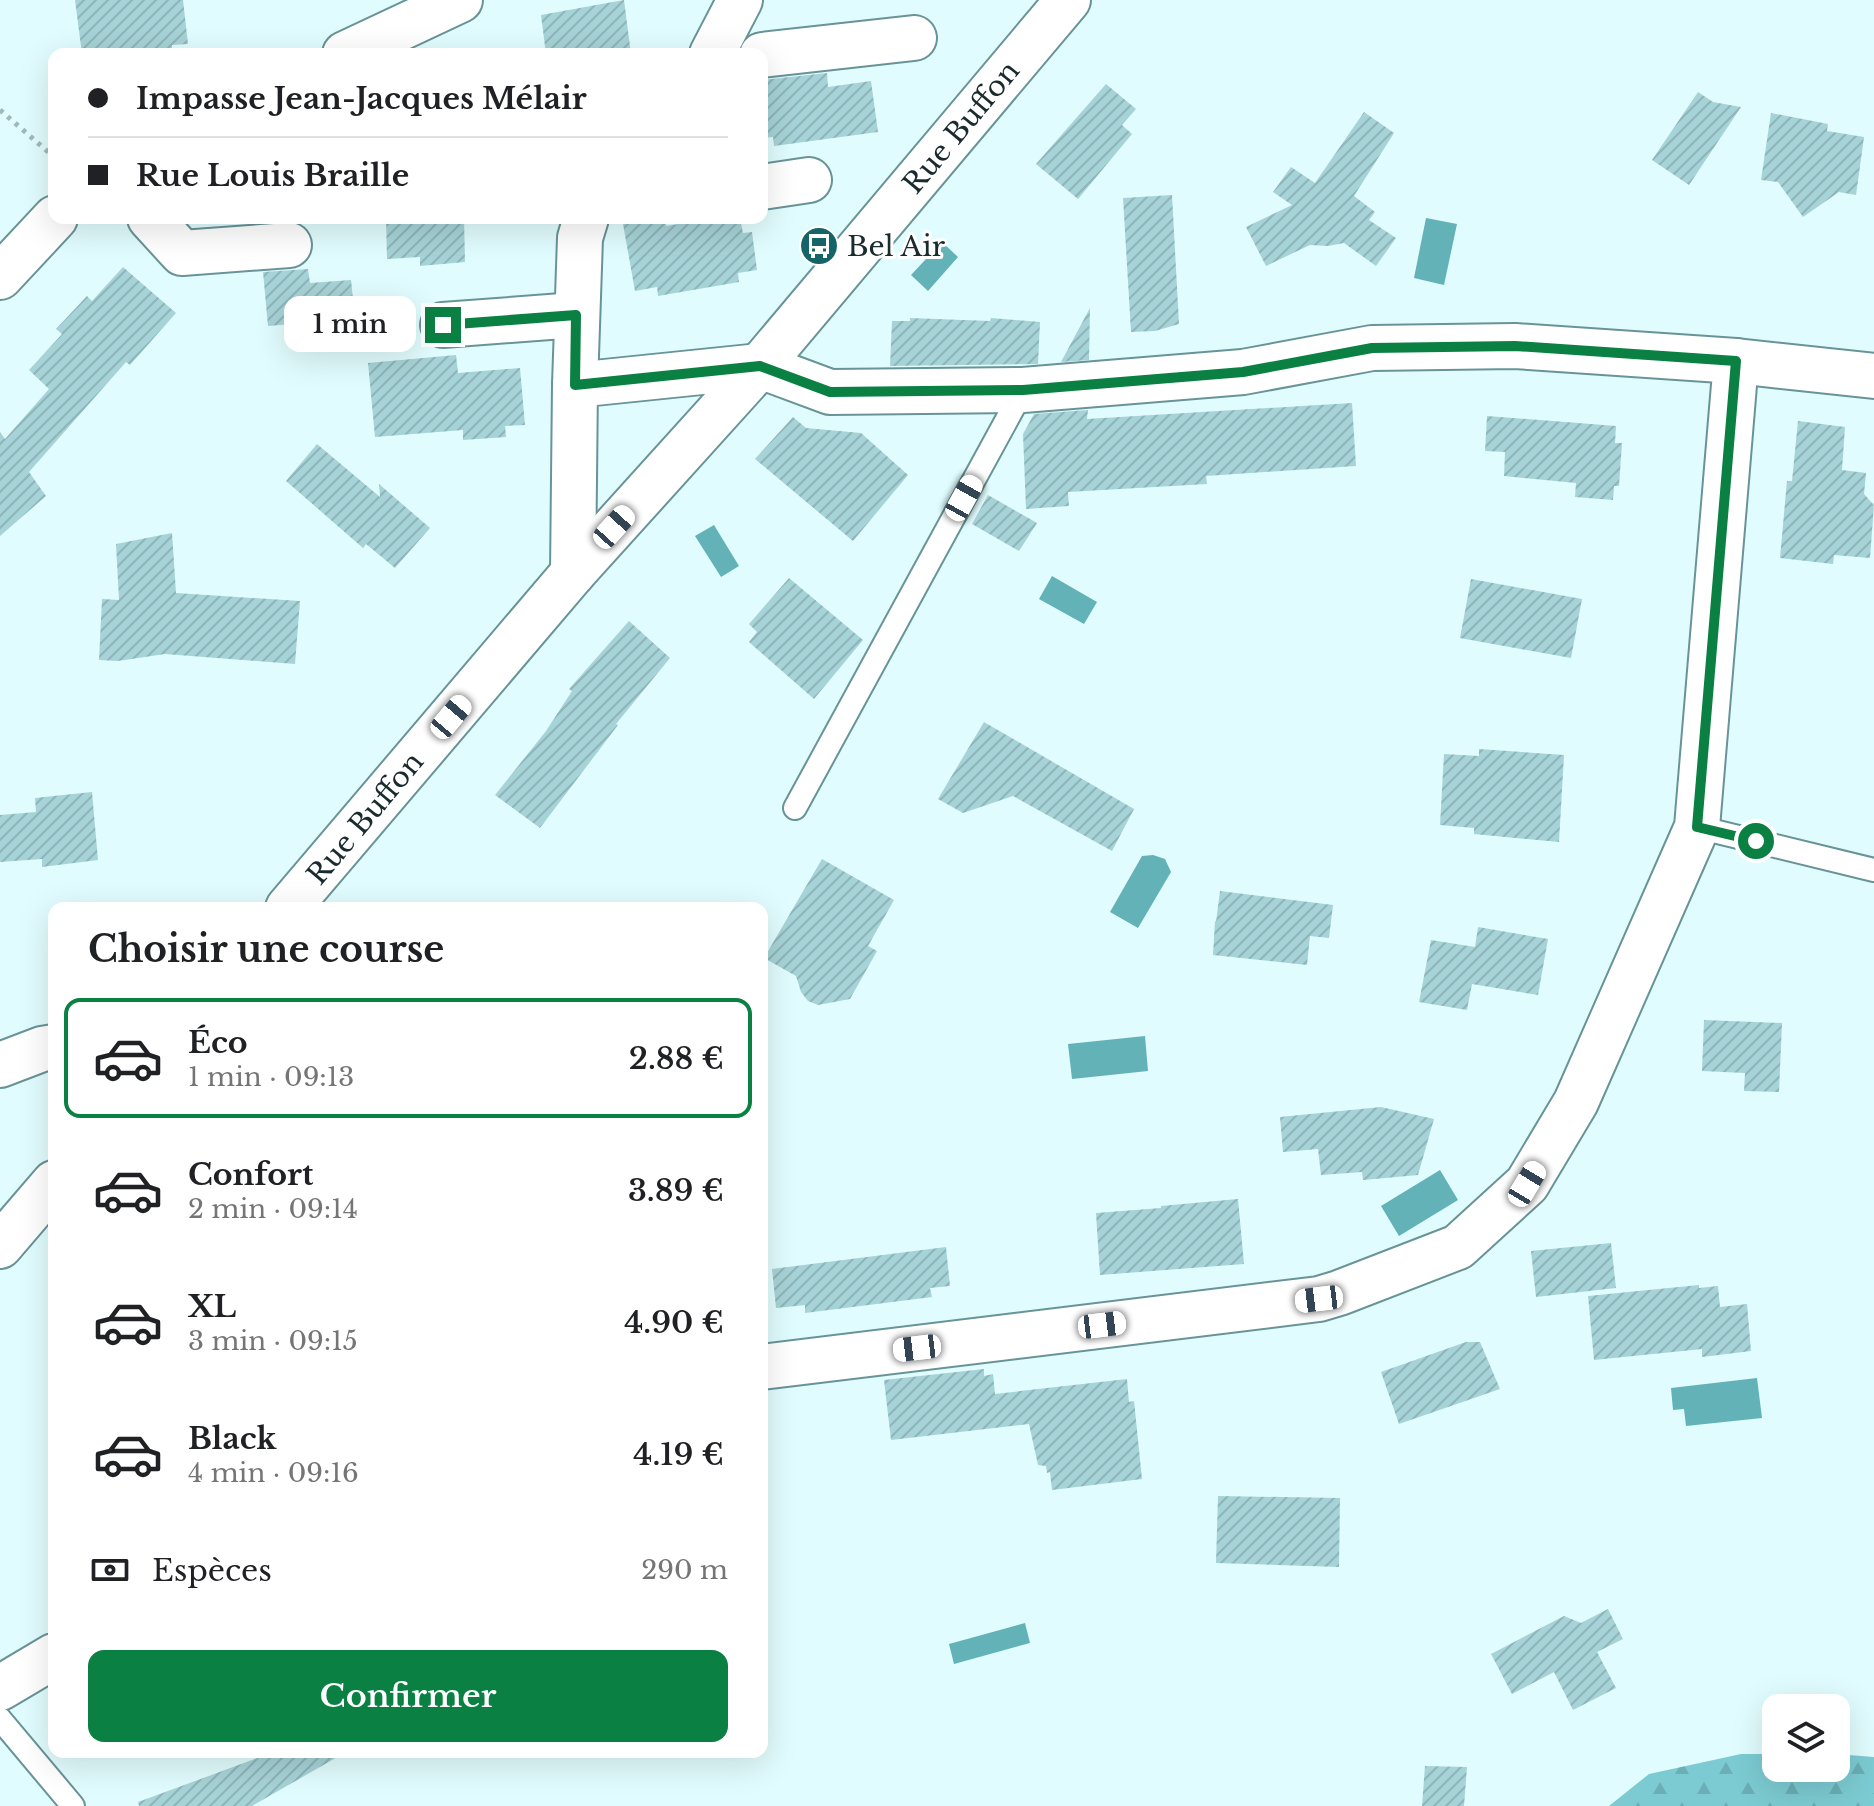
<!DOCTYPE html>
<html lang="fr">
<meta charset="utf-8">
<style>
body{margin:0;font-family:"Libre Baskerville",serif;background:#f6f6f6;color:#202124;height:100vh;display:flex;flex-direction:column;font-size:30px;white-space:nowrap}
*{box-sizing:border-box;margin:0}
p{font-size:26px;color:#757577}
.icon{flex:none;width:44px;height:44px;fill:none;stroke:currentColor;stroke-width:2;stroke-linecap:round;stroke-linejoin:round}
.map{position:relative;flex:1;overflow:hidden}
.drawer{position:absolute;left:48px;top:902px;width:720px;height:856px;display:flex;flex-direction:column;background:#fff;border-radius:16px;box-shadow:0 8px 32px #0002}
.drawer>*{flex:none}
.guide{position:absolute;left:48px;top:48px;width:720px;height:176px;border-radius:16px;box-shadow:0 8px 32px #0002;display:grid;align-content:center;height:176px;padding:0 40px;background:#fff}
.tools{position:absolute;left:1762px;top:1694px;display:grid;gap:16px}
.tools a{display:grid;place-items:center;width:88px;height:88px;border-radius:16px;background:#fff;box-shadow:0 8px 32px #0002;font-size:40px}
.end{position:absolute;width:36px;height:36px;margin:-18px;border:10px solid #0b8043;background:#fff;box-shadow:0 0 0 4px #fff}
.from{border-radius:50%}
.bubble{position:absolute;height:56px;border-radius:16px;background:#fff;box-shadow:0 8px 32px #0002;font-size:26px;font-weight:600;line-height:56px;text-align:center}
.car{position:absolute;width:24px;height:48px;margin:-24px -12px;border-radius:10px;box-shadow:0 0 6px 2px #0007;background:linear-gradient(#fff 24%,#345 0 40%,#fff 0 76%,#345 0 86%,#fff 0)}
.guide b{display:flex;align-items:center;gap:28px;height:76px;font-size:30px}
.guide b+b{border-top:2px solid #e0e0e0}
.guide i{width:20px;height:20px;background:#202124}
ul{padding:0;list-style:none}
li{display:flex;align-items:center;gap:24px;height:120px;margin:0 16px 12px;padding:0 24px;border:4px solid transparent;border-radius:16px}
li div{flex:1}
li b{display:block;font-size:30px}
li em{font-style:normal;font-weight:600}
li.selected{border-color:#0b8043}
li>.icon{width:72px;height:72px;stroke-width:1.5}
h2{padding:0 40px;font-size:36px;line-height:96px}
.pay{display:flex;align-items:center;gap:20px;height:88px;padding:0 40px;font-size:30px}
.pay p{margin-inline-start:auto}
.primary-button{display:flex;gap:16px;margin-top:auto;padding:16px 40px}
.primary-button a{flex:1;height:92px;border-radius:16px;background:#0b8043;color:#fff;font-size:32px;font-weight:600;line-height:92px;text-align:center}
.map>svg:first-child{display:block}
</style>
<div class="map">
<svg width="1874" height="1806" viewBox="0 0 1874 1806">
<defs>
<pattern id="forest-firs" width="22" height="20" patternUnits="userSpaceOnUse" patternTransform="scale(2)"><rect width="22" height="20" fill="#7ccbd2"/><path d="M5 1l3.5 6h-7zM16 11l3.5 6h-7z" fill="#6baeb5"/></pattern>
<pattern id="building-hatch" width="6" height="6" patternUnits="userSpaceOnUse" patternTransform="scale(2)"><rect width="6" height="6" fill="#a6d3d7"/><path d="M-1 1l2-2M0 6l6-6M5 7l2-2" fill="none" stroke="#8eb5b9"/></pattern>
</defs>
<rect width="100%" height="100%" fill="#e1fcfe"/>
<path fill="url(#forest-firs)" d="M1741 1754H1776V1768H1836V1754L1874 1757V1806H1609L1649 1774Z"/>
<g fill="#62b2b8">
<path d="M1426 218 1457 224 1444 285 1414 278Z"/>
<path d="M942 242 958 257 928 291 911 275Z"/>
<path d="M714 525 739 566 721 577 695 536Z"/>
<path d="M1052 576 1097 602 1084 624 1039 599Z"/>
<path d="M1153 855 1165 859 1171 872 1138 928 1110 912 1142 856Z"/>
<path d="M1145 1036 1148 1071 1072 1079 1068 1044Z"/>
<path d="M1440 1170 1458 1200 1399 1236 1381 1206Z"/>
<path d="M1757 1378 1762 1418 1686 1426 1684 1409 1673 1410 1671 1388Z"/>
<path d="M1025 1623 1030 1643 954 1664 949 1644Z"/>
</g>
<g fill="url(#building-hatch)">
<path d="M75 0H183L188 44 172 45V54H82Z"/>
<path d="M624 0 631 54H546L541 15Z"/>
<path d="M827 73 828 87 871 81 878 132 774 146 773 137 762 138V80Z"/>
<path d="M1106 84 1136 109 1122 125 1132 134 1078 199 1036 164Z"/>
<path d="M1698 92 1713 102 1741 107 1689 185 1652 160Z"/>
<path d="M1364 112 1394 133 1354 196 1375 212 1369 220 1396 238 1376 266 1344 243 1328 246 1310 245 1266 266 1246 227 1292 205 1273 192 1291 167 1315 183Z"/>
<path d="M1771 113 1828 124 1827 131 1864 137 1856 195 1839 192 1803 217 1778 182 1761 180Z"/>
<path d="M1172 195 1179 324 1155 331 1131 332 1123 198Z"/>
<path d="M386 218H464L465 262 420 266V257L387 259Z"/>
<path d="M659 218H665L666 226 716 218H740L743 233 752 232 757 270 738 273 739 282 658 296 657 287 635 291 623 224Z"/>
<path d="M123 267 176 313 130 365 126 362 29 472 46 496 0 536V432L5 439 49 389 29 370 62 334 56 329 87 296 92 301Z"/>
<path d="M308 269 310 283 351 280 356 328 293 334 292 324 268 326 263 272Z"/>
<path d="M1090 308 1089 360 1061 362Z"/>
<path d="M910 318 990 321 991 318 1040 322 1038 364 890 366 892 321H910Z"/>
<path d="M456 355 458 373 520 368 525 425 505 426 506 437 463 440V430L375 437 368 363Z"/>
<path d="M1352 403 1356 466 1206 476 1207 484 1068 492 1069 506 1026 509 1023 434 1034 414 1088 410 1087 419Z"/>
<path d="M1487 416 1616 426 1615 443H1622L1619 486H1614L1613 500 1575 497 1576 483 1504 476 1505 452 1485 451Z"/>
<path d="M793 417 806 428 861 433 908 475 853 541 755 459Z"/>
<path d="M1798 421 1845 427 1842 470 1866 473 1864 494 1874 505 1870 558 1834 555 1833 564 1780 558 1787 481H1792Z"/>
<path d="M317 444 380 497 379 484 430 528 395 568 366 544 363 548 286 481Z"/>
<path d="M988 495 1037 523 1019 551 972 524Z"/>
<path d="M172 533 176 593 300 601 295 664 165 654 118 661 99 660 102 599 119 600 116 544Z"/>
<path d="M789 578 863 640 814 699 749 642 757 632 749 624Z"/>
<path d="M1471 579 1582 599 1571 658 1460 638Z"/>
<path d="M629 621 670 658 616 724 618 725 540 828 495 795 546 731 572 691 569 689Z"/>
<path d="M984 722 1134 809 1112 851 1013 796 963 813 938 799Z"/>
<path d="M1479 749 1564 755 1559 842 1474 834V828L1440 825 1444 754 1479 756Z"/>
<path d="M92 792 98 860 42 867V859L0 862V815L36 812 35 798Z"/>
<path d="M822 859 894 900 868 946 877 951 850 999 818 1005 808 1001 801 992 796 976 764 958Z"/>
<path d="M1220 891 1333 905 1329 938 1310 936 1307 965 1213 955 1215 921 1216 922Z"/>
<path d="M1478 927 1548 939 1538 995 1472 984 1467 1010 1419 1002 1431 940 1475 947Z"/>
<path d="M1704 1020 1782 1023 1779 1092 1744 1091 1745 1073 1702 1071Z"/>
<path d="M1381 1107 1434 1119 1418 1175 1363 1180 1362 1172 1321 1175 1318 1149 1283 1152 1280 1117Z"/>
<path d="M1238 1199 1244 1264 1100 1275 1096 1213 1161 1208V1206Z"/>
<path d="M1611 1243 1616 1288 1536 1297 1531 1251Z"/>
<path d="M946 1247 950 1286 930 1288 932 1297 805 1313V1305L776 1308 772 1269Z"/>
<path d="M1699 1285V1288L1718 1286 1720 1307 1747 1304 1751 1351 1702 1357V1349L1594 1360 1588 1296Z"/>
<path d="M1466 1342H1480L1500 1389 1399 1424 1381 1372Z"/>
<path d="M984 1369V1376L993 1374 995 1394 1127 1379 1129 1402 1134 1401 1142 1479 1052 1490 1050 1472 1047 1473 1046 1466 1038 1465 1029 1424 891 1440 884 1380Z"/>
<path d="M1218 1496 1340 1498 1339 1567 1216 1563Z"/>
<path d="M1608 1609 1623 1639 1597 1652 1616 1688 1573 1710 1554 1672 1512 1694 1491 1654 1564 1616 1581 1623Z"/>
<path d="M274 1752H346L252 1806H139L138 1802Z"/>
<path d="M1425 1766 1467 1767 1464 1806H1422Z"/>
</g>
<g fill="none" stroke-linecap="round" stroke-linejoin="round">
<g stroke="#689497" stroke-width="26">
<g id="service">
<path d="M795 808 1023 390"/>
<path d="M1697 827 1874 870"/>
<path d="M0 1719 73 1806"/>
</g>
</g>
<g stroke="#689497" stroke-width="48">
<g id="minor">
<path d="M345 54 460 0"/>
<path d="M712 54 740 0"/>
<path d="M762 55 914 38"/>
<path d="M762 187 809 180"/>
<path d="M150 218 182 253 289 245"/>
<path d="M0 277 55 218"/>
<path d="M443 325 576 315"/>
<path d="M575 385 580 238 586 218"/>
<path d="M573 573 575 385 760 366 830 392 1023 390 1243 372 1372 348 1515 346 1736 361 1874 376"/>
<path d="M0 1065 42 1049 54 1047"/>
<path d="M762 1367 1319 1299 1339 1293 1458 1247 1527 1184 1576 1102 1697 827 1736 361"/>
<path d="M0 1688 54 1656"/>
</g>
</g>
<g stroke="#689497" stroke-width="48">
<g id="tertiary">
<path d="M288 908 573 573 760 366 1068 0"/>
<path d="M0 1246 54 1183"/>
</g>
</g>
<path stroke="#a1b9bb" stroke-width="5" stroke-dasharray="4 6" stroke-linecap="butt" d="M0 110 54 157"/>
<use href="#service" stroke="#fff" stroke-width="22"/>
<use href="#minor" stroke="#fff" stroke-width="44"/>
<use href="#tertiary" stroke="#fff" stroke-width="44"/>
</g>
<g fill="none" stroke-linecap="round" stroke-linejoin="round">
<path stroke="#0b8043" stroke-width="10" d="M443 325 576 315 575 385 760 366 830 392 1023 390 1243 372 1372 348 1515 346 1736 361 1697 827 1756 841"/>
</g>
<defs>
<g id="bus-disc" transform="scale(2)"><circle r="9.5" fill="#146469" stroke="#fff"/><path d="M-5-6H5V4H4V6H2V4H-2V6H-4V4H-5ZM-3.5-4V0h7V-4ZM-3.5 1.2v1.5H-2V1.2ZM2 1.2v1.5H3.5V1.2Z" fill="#fff"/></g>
</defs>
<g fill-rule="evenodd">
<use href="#bus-disc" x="819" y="246"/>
</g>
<g text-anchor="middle" stroke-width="6" stroke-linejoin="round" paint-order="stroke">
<g font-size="28" fill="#192b2d" stroke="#fff">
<text transform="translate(961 127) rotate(-50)" y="10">Rue Buffon</text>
<text transform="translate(365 818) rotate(-50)" y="10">Rue Buffon</text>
</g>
<g font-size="28" fill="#192b2d" stroke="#fff" text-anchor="start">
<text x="847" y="256">Bel Air</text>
</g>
</g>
</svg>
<div class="tools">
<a><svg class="icon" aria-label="layers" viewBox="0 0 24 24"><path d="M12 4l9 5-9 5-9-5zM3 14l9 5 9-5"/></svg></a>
</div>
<i class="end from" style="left:1756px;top:841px"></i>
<i class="end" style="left:443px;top:325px"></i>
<div class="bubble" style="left:284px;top:296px;width:132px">1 min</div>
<i class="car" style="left:964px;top:498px;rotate:29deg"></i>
<i class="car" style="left:614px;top:527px;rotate:42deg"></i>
<i class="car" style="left:451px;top:717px;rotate:40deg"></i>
<i class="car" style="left:1527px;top:1184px;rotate:31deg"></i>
<i class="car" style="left:1319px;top:1299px;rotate:263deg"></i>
<i class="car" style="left:1102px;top:1325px;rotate:83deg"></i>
<i class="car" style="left:917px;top:1348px;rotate:263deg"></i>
<div class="guide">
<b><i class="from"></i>Impasse Jean-Jacques Mélair</b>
<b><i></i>Rue Louis Braille</b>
</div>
<section class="drawer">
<h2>Choisir une course</h2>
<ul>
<li class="selected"><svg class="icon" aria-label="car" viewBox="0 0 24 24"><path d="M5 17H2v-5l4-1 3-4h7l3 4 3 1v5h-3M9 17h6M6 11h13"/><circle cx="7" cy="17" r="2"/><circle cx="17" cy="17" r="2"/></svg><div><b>Éco</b><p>1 min · 09:13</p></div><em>2.88 €</em></li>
<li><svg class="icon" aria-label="car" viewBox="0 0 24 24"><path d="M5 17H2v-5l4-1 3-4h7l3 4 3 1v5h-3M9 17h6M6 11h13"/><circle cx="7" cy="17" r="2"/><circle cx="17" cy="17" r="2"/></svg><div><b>Confort</b><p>2 min · 09:14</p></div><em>3.89 €</em></li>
<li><svg class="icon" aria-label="car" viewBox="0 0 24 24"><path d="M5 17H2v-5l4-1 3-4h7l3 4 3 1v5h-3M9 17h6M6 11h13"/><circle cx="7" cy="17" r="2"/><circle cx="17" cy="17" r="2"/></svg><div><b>XL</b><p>3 min · 09:15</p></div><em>4.90 €</em></li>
<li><svg class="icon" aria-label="car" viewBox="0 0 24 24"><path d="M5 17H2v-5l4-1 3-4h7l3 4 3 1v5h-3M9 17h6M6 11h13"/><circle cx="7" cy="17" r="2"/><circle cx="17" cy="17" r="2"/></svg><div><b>Black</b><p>4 min · 09:16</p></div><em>4.19 €</em></li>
</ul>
<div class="pay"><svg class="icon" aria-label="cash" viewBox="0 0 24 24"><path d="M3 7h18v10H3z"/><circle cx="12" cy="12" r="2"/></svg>Espèces<p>290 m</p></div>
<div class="primary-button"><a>Confirmer</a></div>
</section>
</div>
